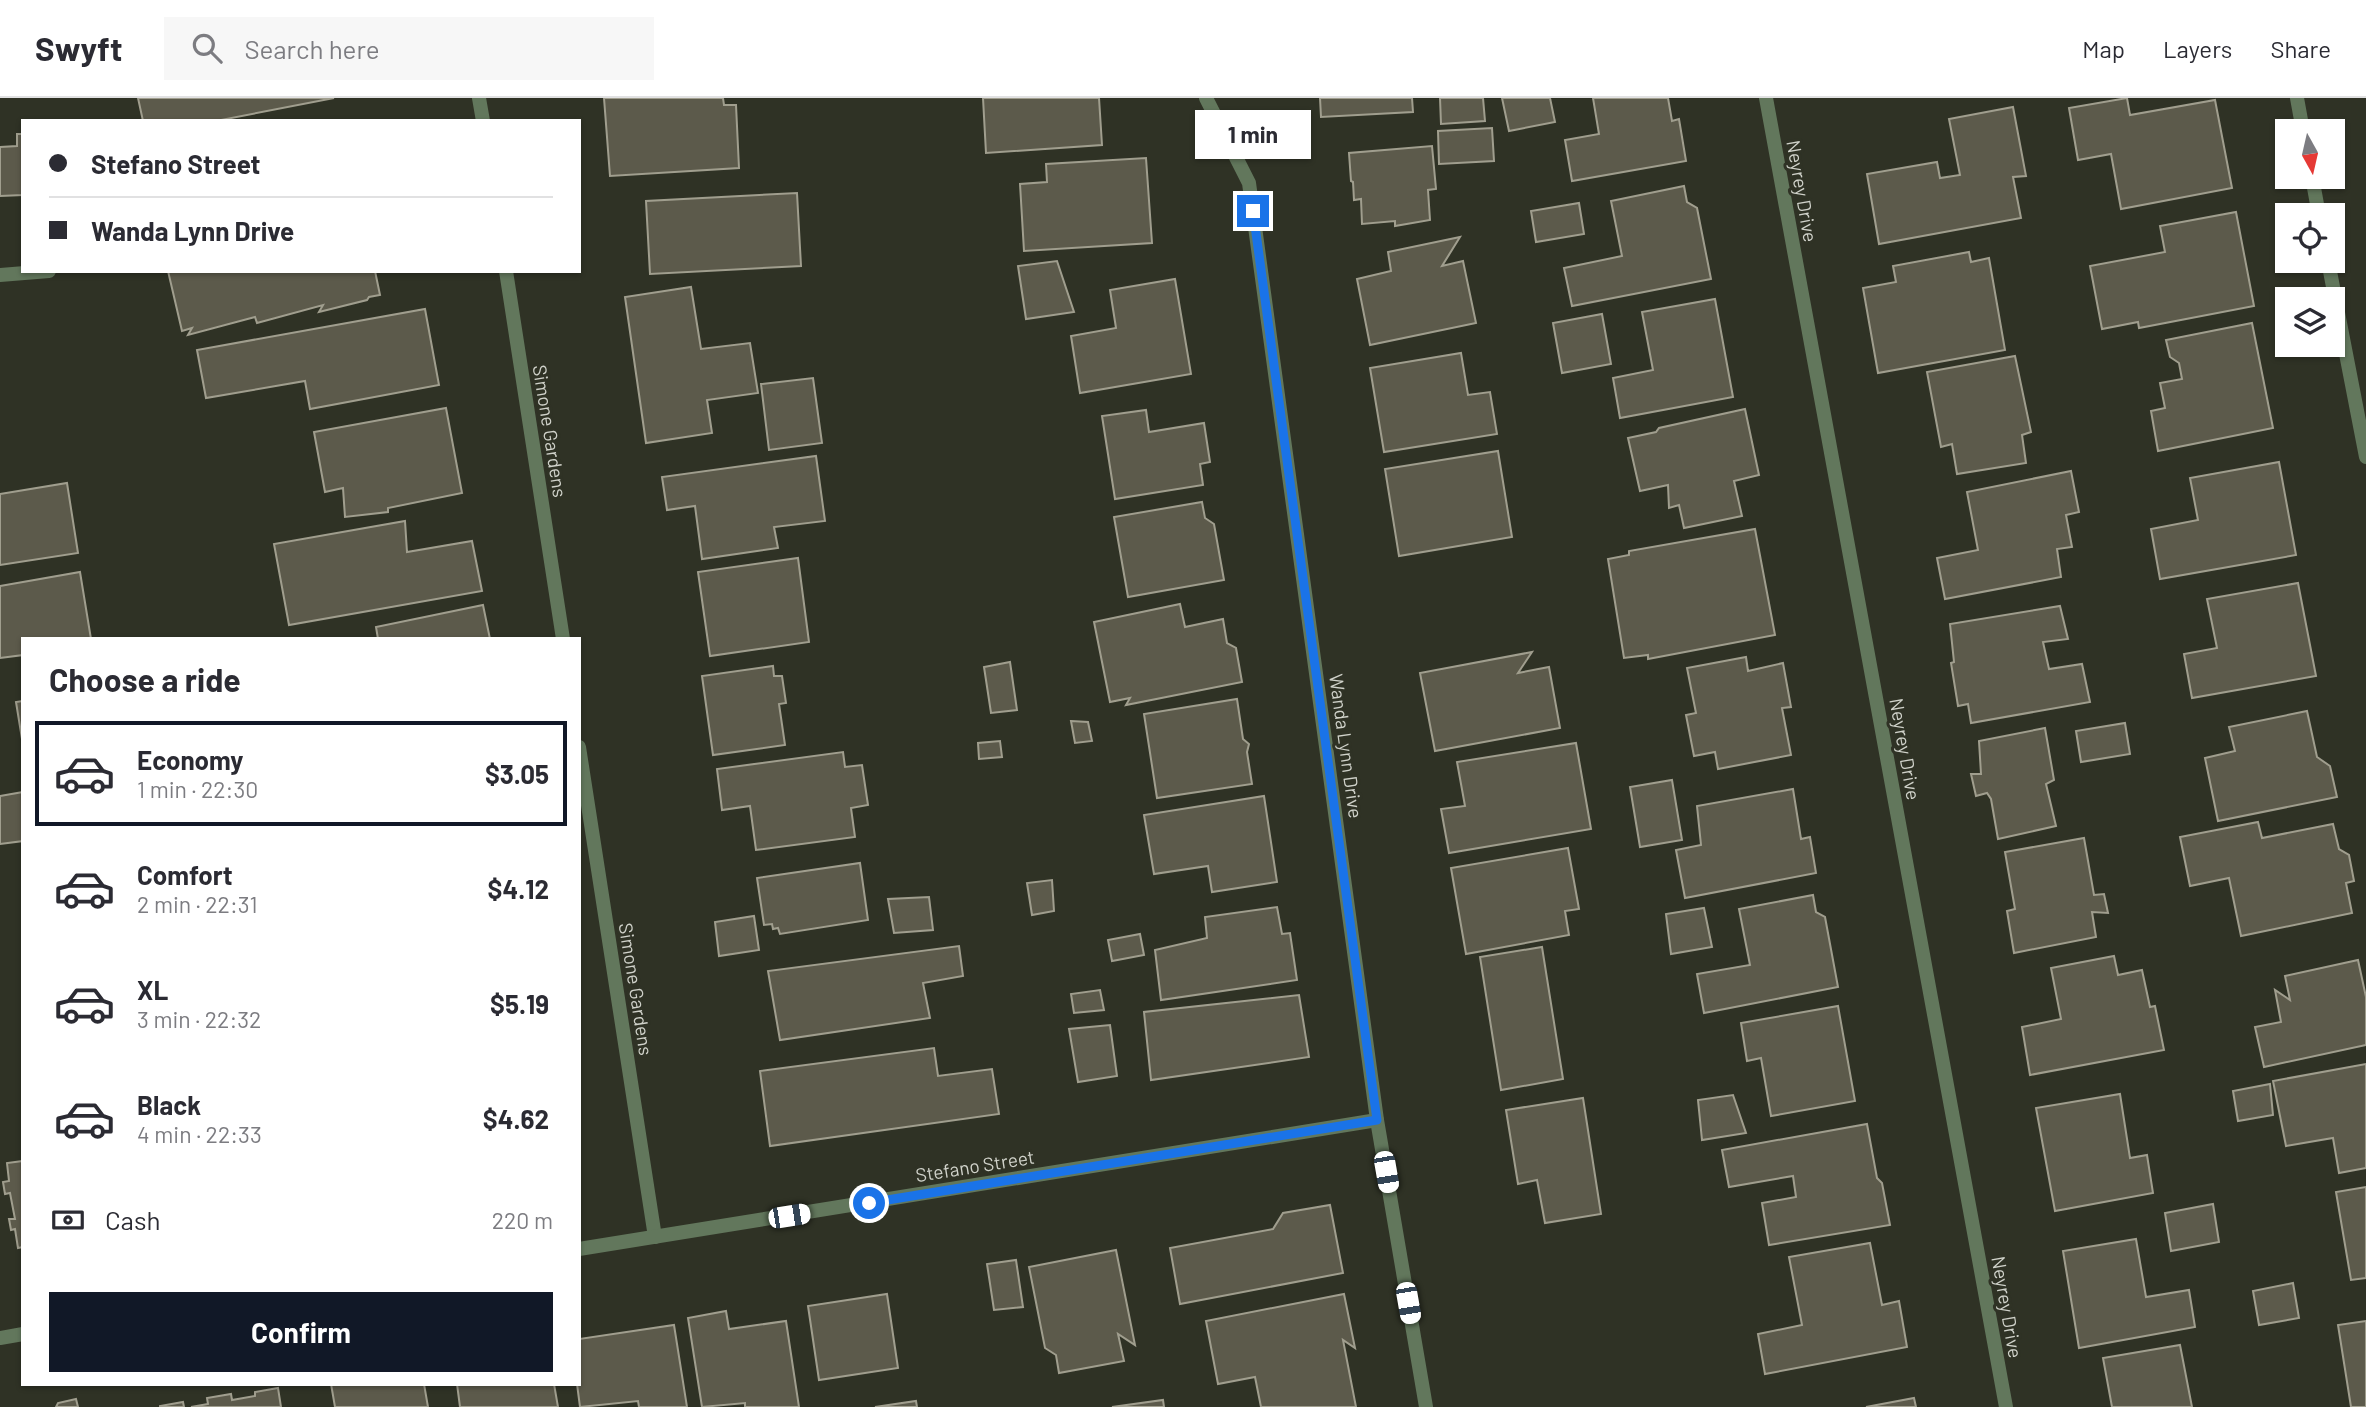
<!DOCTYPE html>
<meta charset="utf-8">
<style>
body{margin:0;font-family:Barlow,sans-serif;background:#f7f7f7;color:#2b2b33;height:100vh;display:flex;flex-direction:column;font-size:26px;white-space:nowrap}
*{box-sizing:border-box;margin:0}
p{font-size:23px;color:#7c7c81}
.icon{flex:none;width:38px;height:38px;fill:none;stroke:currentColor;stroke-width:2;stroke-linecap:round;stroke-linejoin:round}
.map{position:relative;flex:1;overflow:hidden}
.panel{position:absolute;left:21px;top:539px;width:560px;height:749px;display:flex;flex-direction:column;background:#fff;border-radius:0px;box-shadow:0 2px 5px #0004}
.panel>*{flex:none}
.top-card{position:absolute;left:21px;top:21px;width:560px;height:154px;border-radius:0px;box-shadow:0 2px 5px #0004;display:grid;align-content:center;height:154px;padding:0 28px;background:#fff}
.needle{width:46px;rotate:172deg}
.tools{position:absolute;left:2275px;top:21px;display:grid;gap:14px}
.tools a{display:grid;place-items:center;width:70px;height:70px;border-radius:0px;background:#fff;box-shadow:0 2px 5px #0004;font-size:35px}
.end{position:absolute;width:32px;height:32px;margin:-16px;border:9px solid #1a73e8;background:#fff;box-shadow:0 0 0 4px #fff}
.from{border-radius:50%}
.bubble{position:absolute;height:49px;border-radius:0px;background:#fff;box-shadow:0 2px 5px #0004;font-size:23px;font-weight:700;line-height:49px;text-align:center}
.car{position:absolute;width:21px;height:42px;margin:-21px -10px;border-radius:9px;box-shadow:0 0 5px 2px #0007;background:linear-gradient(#fff 24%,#345 0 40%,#fff 0 76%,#345 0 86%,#fff 0)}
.top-card b{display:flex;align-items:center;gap:24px;height:66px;font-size:26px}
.top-card b+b{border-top:2px solid #e1e1e2}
.top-card i{width:18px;height:18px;background:#2b2b33}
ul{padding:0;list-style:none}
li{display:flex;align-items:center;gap:21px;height:105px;margin:0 14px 10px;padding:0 14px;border:4px solid transparent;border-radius:0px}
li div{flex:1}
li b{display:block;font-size:26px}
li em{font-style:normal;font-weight:700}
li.selected{border-color:#111827}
li>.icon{width:63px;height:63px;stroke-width:1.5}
h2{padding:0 28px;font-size:32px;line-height:84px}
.pay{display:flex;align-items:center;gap:18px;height:77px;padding:0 28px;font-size:26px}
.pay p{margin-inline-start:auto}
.cta{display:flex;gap:14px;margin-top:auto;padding:14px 28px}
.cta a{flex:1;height:80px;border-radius:0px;background:#111827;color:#fff;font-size:28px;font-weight:700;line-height:80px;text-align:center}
header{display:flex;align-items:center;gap:42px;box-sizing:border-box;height:98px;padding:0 35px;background:#fff;border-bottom:2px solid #e1e1e2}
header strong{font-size:33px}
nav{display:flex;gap:38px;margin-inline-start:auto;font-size:24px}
.search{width:490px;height:63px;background:#f7f7f7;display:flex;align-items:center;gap:18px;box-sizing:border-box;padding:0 24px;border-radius:0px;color:#7c7c81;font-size:26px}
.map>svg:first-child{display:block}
</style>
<header>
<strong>Swyft</strong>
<div class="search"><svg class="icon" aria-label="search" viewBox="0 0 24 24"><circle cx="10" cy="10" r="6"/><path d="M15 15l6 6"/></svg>Search here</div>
<nav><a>Map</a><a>Layers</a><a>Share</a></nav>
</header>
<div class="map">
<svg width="2366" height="1309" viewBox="0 0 2366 1309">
<rect width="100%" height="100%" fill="#2f3225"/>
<g fill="#5c5a4b" stroke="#a09e8e" stroke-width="2">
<path d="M138 0H334L216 23H143Z"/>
<path d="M604 0H723L724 7H736L739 70 610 78Z"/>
<path d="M983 0H1099L1102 47 986 55Z"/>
<path d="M1320 0H1412L1413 14 1321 19Z"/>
<path d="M1440 0H1483L1485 23 1441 26Z"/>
<path d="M1502 0H1550L1555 24 1509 33Z"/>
<path d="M1593 0H1668L1672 23 1679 21 1686 63 1572 83 1565 42 1599 36Z"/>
<path d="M2127 0 2130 17 2215 2 2232 90 2121 111 2111 56 2078 62 2069 10Z"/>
<path d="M2013 9 2026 78 2013 79 2021 120 1879 146 1867 76 1937 64 1940 80 1960 77 1949 21Z"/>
<path d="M1492 30 1494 63 1439 66 1438 33Z"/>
<path d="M17 36H23V97L0 98V49L17 48Z"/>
<path d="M1432 48 1436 91 1428 92 1430 122 1395 128V123L1362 126 1361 101 1354 102 1353 84 1351 83 1349 55Z"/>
<path d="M1146 60 1152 145 1024 153 1020 86 1047 84 1046 66Z"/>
<path d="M1684 88 1687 104 1697 110 1711 181 1572 208 1564 170 1622 158 1611 103Z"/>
<path d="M797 95 801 168 650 176 646 103Z"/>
<path d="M1579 105 1584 136 1536 144 1531 113Z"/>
<path d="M2236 114 2254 208 2139 230 2138 224 2102 231 2090 168 2165 154 2160 128Z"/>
<path d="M1460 139 1442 168 1463 163 1476 225 1370 247 1357 181 1391 173 1388 154Z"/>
<path d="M1969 154 1971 164 1989 160 2005 252 1878 275 1863 190 1896 184 1893 168Z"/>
<path d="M1057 163 1074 214 1026 221 1018 168Z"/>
<path d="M168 173H375L380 197 369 199 367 202 319 214 323 207 257 225 255 219 188 237 192 230 182 233Z"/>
<path d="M1175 181 1191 276 1080 295 1071 238 1116 230 1110 192Z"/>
<path d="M691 189 701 251 750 245 758 295 707 302 712 335 646 345 625 199Z"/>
<path d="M1715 201 1733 299 1620 320 1613 280 1653 272 1642 214Z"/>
<path d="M425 211 439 287 310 311 305 283 206 300 197 252Z"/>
<path d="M1602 216 1611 266 1562 275 1553 225Z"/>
<path d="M2252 225 2273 330 2158 353 2151 313 2165 310 2160 285 2182 281 2179 265 2170 259 2166 242Z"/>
<path d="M1461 255 1468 297 1490 294 1497 336 1384 354 1370 270Z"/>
<path d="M2015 258 2031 334 2022 337 2026 365 1957 376 1952 346 1941 349 1927 274Z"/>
<path d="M813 280 822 345 769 352 761 286Z"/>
<path d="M446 310 462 395 388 410V414L345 419 343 390 325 394 314 334Z"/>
<path d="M1745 311 1759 377 1734 383 1742 418 1684 430 1679 407 1669 410 1668 387 1640 393 1628 340 1656 334 1659 330Z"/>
<path d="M1146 312 1149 334 1204 325 1210 364 1200 366 1203 387 1115 401 1102 318Z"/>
<path d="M1498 353 1512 439 1399 458 1385 371Z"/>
<path d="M816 358 825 423 774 429 778 450 702 461 695 408 667 412 662 379Z"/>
<path d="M2279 364 2296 457 2160 481 2151 431 2198 422 2190 380Z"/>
<path d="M2071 373 2079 414 2066 417 2072 449 2057 451 2061 479 1945 501 1937 460 1978 452 1967 394Z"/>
<path d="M67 385 78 455 0 467V396Z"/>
<path d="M1202 404 1205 420 1214 426 1224 482 1128 499 1114 419Z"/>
<path d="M405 423 407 454 472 443 482 493 289 527 274 446Z"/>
<path d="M1755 431 1775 537 1648 561V557L1624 560 1608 461 1629 457V453Z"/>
<path d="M798 460 809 544 710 558 698 474Z"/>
<path d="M80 474 91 541H23V557L0 560V488Z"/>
<path d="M2298 485 2316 578 2192 600 2184 556 2217 550 2207 501Z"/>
<path d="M1180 506 1185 529 1223 521 1227 545 1236 550 1242 584 1126 607 1130 600 1110 604 1094 524Z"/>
<path d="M483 507 490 541H378L376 529Z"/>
<path d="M2060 508 2068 541 2043 544 2049 571 2082 566 2090 604 1971 625 1968 606 1958 608 1951 565 1954 564 1950 526Z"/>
<path d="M1532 554 1518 575 1549 569 1560 630 1435 653 1420 575Z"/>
<path d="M1746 559 1748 573 1783 565 1791 609 1782 610 1791 657 1718 671 1715 654 1694 658 1686 617 1696 615 1687 570Z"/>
<path d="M1010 564 1017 612 991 615 984 569Z"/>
<path d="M773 568 774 578H782L786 605 779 606 785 647 713 657 702 578Z"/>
<path d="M1237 601 1243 641 1249 646 1247 654 1252 686 1157 700 1144 616Z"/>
<path d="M23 603V647L16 604Z"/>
<path d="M2307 613 2317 659 2330 668 2337 699 2218 723 2205 660 2235 653 2229 629Z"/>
<path d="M1071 623 1088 624 1092 643 1075 645Z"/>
<path d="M2125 625 2130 656 2081 664 2076 633Z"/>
<path d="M2045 630 2054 682 2046 686 2056 728 1998 741 1991 701 1987 695 1976 698 1971 676H1981L1979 643Z"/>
<path d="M1000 643 1002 659 979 661 978 645Z"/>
<path d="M1576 645 1591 731 1449 755 1441 711 1465 708 1457 664Z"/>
<path d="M843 654 845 669 862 667 868 707 851 710 855 739 756 752 750 708 722 712 717 671Z"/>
<path d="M1672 682 1682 742 1640 749 1630 689Z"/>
<path d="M1793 691 1801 741 1810 739 1816 775 1685 800 1676 752 1701 747 1697 708Z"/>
<path d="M23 694V743L0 746V698Z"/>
<path d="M1264 698 1277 784 1212 794 1208 768 1154 776 1144 717Z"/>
<path d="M2258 724 2262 740 2333 726 2339 751 2349 757 2354 783 2346 785 2352 815 2241 838 2229 780 2190 788 2180 739Z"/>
<path d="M2084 740 2094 797 2104 796 2108 815 2092 814 2096 839 2014 855 2007 813 2015 811 2005 754Z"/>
<path d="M1568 750 1579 811 1565 813 1569 837 1466 856 1451 770Z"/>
<path d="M860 765 868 822 780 836 778 830 773 831 772 826 764 827 757 780Z"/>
<path d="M1052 782 1054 813 1032 817 1027 785Z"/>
<path d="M1813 797 1816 814 1825 819 1838 889 1704 915 1697 876 1750 867 1739 811Z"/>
<path d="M929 799 933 832 894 835 888 801Z"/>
<path d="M1277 809 1282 836 1290 835 1297 882 1161 902 1155 852 1207 840 1205 819Z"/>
<path d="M1704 810 1712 849 1671 856 1666 816Z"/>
<path d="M754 818 759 852 719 858 715 824Z"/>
<path d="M1140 836 1144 857 1112 863 1108 842Z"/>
<path d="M959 848 963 878 923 885 930 920 780 942 768 873Z"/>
<path d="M1542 849 1563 981 1501 992 1480 859Z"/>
<path d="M2114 858 2118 877 2142 872 2150 909 2155 908 2164 952 2030 977 2022 929 2061 921 2051 870Z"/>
<path d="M2358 862 2366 899V947L2264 969 2255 929 2281 924 2275 892 2290 902 2285 878Z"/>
<path d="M1100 892 1104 912 1074 915 1071 896Z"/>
<path d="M1299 897 1309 959 1151 982 1144 914Z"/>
<path d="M1838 908 1855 1003 1771 1018 1761 960 1747 963 1741 925Z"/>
<path d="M1110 927 1117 978 1078 984 1069 931Z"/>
<path d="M934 950 938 978 992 971 999 1016 770 1048 760 973Z"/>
<path d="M2366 966V1070L2339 1075 2333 1040 2286 1048 2273 983Z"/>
<path d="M2270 986 2273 1017 2238 1023 2233 993Z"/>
<path d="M2120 996 2130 1060 2147 1057 2153 1095 2055 1113 2036 1010Z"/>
<path d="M1733 997 1746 1035 1702 1042 1698 1002Z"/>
<path d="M1583 1000 1601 1116 1545 1125 1537 1082 1518 1086 1506 1012Z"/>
<path d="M1867 1026 1877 1080 1882 1085 1890 1127 1769 1147 1762 1105 1796 1099 1793 1078 1729 1089 1722 1052Z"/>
<path d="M23 1063V1149L18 1150 15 1131 11 1132 9 1121H15L10 1095 5 1096 3 1084 9 1083 7 1065Z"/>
<path d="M2366 1089V1180L2351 1182 2336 1094Z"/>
<path d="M2213 1106 2219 1144 2171 1153 2165 1115Z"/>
<path d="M1330 1107 1343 1175 1180 1206 1170 1150 1273 1131 1283 1115Z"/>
<path d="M2136 1141 2146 1199 2189 1192 2195 1229 2079 1250 2063 1153Z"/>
<path d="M1870 1145 1882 1207 1899 1203 1907 1249 1765 1276 1758 1236 1802 1227 1789 1159Z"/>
<path d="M1116 1152 1135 1247 1118 1236 1124 1263 1059 1275 1056 1257 1045 1250 1029 1169Z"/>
<path d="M1016 1162 1023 1209 994 1212 987 1166Z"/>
<path d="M2293 1185 2299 1220 2259 1227 2253 1193Z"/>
<path d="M887 1196 898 1270 819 1282 808 1208Z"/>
<path d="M1344 1196 1355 1250 1343 1242 1356 1309H1261L1255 1279 1218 1286 1206 1223Z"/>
<path d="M726 1213 729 1231 786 1223 799 1309H745V1305L702 1309 688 1220Z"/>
<path d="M2366 1223V1309H2351L2338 1227Z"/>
<path d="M674 1227 687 1309H639L638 1303 580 1309 577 1286H579V1241Z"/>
<path d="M2180 1247 2192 1309H2112L2103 1260Z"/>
<path d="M331 1286H424L428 1309H335Z"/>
<path d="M457 1286H554L558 1309H460Z"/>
<path d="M278 1290 281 1309H191L208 1306 207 1300 231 1296 232 1302 255 1298V1294Z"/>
<path d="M1914 1300 1916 1309H1866Z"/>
<path d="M76 1301 78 1309H56L58 1305Z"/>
<path d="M1163 1302 1164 1309H1112Z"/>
<path d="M916 1303 917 1309H875Z"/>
<path d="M183 1304 184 1309H160V1308Z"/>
</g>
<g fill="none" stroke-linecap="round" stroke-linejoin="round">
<path stroke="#62775c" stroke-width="14" d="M0 177 49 173"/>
<g stroke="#62775c" stroke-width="14">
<path d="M479 0 483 23"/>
<path d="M1206 0 1249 85 1377 1022 1426 1309"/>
<path d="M1766 0 2006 1309"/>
<path d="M2297 0 2303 33"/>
<path d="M2312 79 2319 117"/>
<path d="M2328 163 2366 359"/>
<path d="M506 173 563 541"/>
<path d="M579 649 655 1139"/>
<path d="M579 1151 1377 1022"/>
<path d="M0 1240 23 1236"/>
</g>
</g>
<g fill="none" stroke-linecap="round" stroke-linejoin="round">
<path stroke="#1a73e8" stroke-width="9" d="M869 1105 1377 1022 1253 113"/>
</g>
<g text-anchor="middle" stroke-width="6" stroke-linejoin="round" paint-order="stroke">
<g font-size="19" fill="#d0d2ca" stroke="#2f3225">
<text transform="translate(1802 93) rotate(80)" y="7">Neyrey Drive</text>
<text transform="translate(550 333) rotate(81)" y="7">Simone Gardens</text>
<text transform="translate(1346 648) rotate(82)" y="7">Wanda Lynn Drive</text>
<text transform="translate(1905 651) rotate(80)" y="7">Neyrey Drive</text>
<text transform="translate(636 891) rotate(81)" y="7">Simone Gardens</text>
<text transform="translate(975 1068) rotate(-9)" y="7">Stefano Street</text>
<text transform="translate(2007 1209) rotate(80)" y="7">Neyrey Drive</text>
</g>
</g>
</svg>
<div class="tools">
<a><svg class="needle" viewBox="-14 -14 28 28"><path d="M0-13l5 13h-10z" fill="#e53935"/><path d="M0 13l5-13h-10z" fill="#7c7c81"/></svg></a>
<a><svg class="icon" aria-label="locate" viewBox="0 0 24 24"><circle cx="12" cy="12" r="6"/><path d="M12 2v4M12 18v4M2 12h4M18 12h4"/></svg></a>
<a><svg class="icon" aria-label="layers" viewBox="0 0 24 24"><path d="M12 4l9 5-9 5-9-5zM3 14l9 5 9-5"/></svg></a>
</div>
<i class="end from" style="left:869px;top:1105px"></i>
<i class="end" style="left:1253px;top:113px"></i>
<div class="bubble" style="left:1195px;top:12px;width:116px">1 min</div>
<i class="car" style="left:1386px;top:1074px;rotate:170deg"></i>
<i class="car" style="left:789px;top:1118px;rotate:81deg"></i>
<i class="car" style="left:1408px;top:1205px;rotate:170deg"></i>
<div class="top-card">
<b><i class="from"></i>Stefano Street</b>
<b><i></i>Wanda Lynn Drive</b>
</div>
<section class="panel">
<h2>Choose a ride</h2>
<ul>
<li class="selected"><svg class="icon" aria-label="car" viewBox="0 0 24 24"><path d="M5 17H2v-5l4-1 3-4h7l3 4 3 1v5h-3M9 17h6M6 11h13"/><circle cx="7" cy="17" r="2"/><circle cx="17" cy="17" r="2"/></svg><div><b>Economy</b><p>1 min · 22:30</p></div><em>$3.05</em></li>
<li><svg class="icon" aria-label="car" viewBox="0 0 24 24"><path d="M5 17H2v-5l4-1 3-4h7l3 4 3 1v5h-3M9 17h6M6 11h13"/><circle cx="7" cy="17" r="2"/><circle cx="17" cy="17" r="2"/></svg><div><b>Comfort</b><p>2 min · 22:31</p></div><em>$4.12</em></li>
<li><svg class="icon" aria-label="car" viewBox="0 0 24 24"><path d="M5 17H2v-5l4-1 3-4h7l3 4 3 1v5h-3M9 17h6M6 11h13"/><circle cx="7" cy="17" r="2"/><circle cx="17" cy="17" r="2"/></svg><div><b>XL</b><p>3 min · 22:32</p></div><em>$5.19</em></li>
<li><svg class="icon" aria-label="car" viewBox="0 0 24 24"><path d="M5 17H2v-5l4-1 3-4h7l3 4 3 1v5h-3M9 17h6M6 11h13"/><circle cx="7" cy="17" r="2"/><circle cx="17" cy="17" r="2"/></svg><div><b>Black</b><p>4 min · 22:33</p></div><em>$4.62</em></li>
</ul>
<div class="pay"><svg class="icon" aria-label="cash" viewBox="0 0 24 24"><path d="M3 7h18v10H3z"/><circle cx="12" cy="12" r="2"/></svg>Cash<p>220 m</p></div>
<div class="cta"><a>Confirm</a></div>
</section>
</div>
